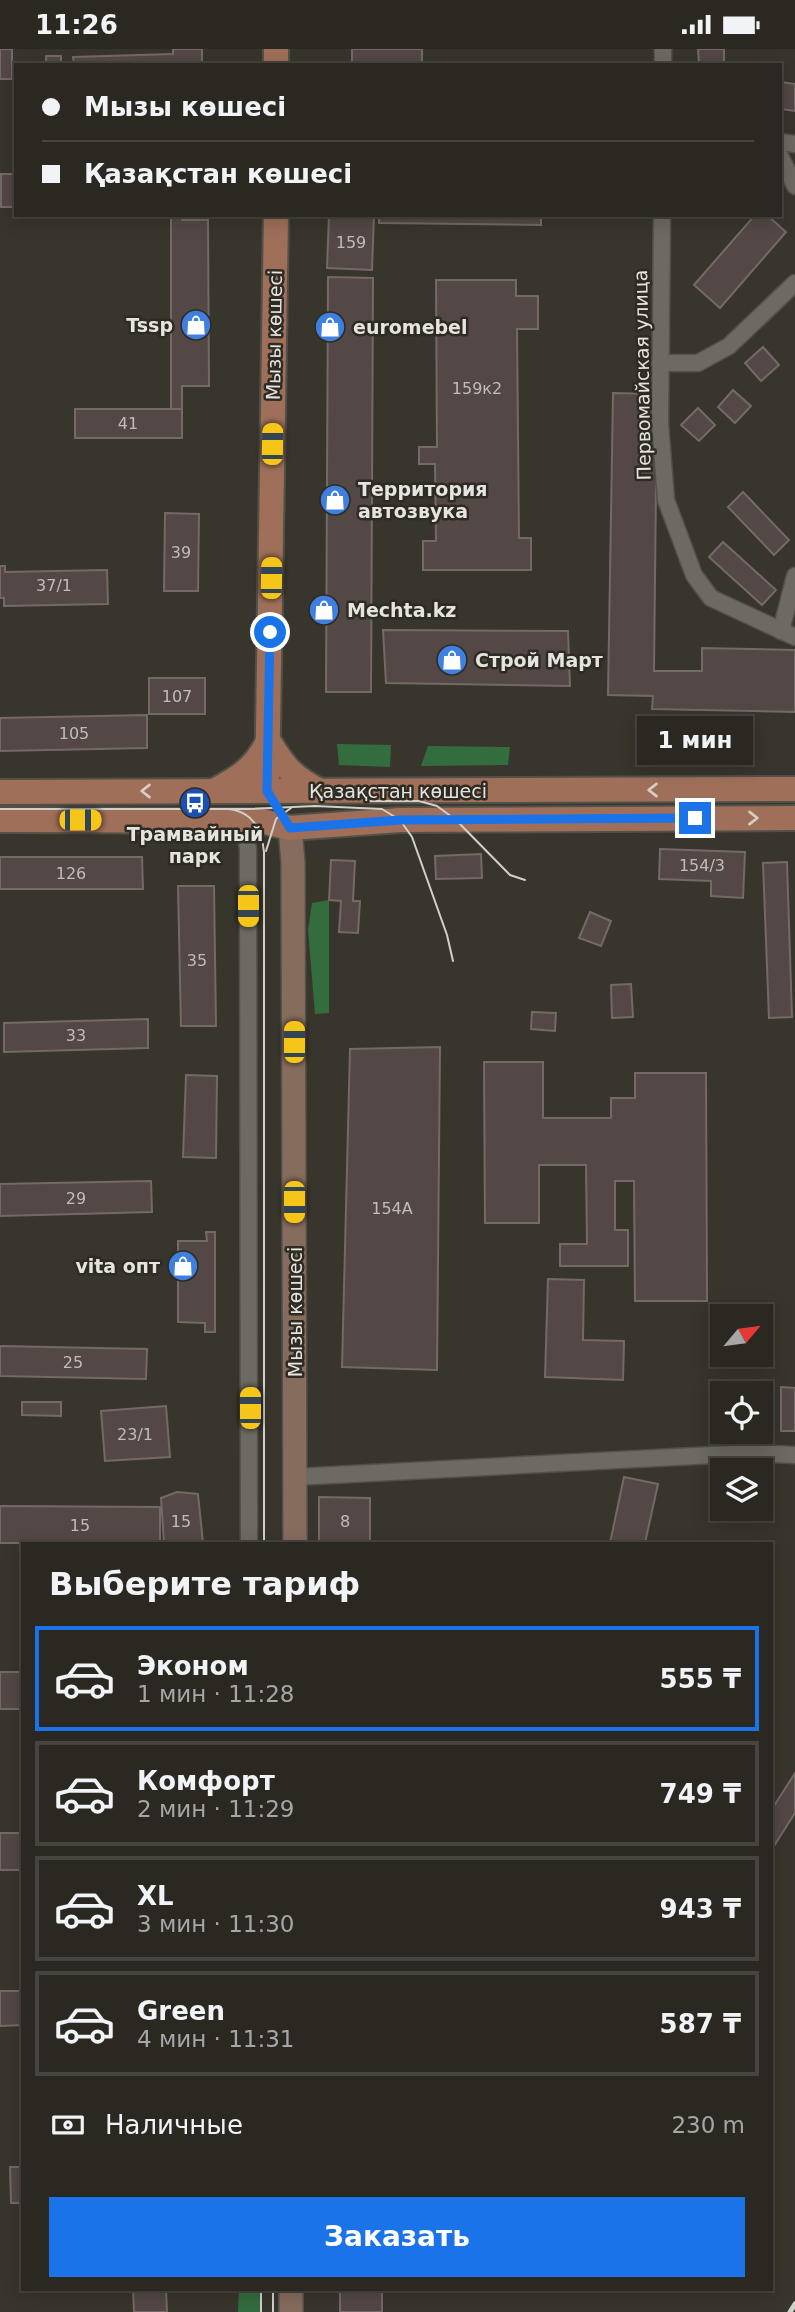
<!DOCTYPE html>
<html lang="ru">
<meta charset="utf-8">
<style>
body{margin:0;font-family:"DejaVu Sans",sans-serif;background:#36342e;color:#f1f3f6;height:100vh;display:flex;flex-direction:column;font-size:26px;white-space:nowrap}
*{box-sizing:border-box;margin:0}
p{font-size:23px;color:#a5a6a5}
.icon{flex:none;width:38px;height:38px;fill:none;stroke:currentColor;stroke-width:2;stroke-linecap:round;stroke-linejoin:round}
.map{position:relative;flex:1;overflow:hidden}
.details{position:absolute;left:21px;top:1493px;width:752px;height:749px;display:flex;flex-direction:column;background:#2a2821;border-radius:0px;box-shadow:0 4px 18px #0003,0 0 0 2px #46443f}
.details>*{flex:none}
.banner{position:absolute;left:14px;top:14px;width:768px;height:154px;border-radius:0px;box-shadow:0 4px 18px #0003,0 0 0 2px #46443f;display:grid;align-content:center;height:154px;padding:0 28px;background:#2a2821}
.needle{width:46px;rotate:61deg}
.tools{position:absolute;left:710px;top:1255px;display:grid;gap:14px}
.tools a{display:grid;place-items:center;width:63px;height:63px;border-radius:0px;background:#2a2821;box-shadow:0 4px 18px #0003,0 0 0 2px #46443f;font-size:35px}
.end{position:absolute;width:32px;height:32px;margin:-16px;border:9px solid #1a73e8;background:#fff;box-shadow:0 0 0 4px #fff}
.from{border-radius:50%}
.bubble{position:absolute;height:49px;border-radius:0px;background:#2a2821;box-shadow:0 4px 18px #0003,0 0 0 2px #46443f;font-size:23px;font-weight:700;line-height:49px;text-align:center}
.car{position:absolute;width:21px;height:42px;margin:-21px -10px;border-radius:9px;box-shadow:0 0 5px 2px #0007;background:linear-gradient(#f5c518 24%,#345 0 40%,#f5c518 0 76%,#345 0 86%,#f5c518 0)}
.banner b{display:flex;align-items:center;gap:24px;height:66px;font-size:26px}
.banner b+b{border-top:2px solid #46443f}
.banner i{width:18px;height:18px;background:#f1f3f6}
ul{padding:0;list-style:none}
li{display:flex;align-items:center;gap:21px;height:105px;margin:0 14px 10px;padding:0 14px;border:4px solid #46443f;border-radius:0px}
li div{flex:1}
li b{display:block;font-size:26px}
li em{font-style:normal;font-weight:700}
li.active{border-color:#1a73e8}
li>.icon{width:63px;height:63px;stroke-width:1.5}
h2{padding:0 28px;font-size:32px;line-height:84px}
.pay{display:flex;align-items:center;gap:18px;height:77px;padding:0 28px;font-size:26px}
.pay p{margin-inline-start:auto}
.action{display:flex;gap:14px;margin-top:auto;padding:14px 28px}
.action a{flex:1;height:80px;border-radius:0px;background:#1a73e8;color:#fff;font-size:28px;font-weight:700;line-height:80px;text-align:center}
.status{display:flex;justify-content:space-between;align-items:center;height:49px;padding:0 35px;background:#2a2821;direction:ltr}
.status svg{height:19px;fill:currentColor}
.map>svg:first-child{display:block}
</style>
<div class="status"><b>11:26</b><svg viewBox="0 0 49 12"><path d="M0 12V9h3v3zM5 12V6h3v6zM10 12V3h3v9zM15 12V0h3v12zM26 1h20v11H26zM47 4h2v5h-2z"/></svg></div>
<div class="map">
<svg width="795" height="2263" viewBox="0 0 795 2263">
<rect width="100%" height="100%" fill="#38352c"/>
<g fill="#346d3d">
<path d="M337 695 391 696 390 718 339 716Z"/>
<path d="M428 697 510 698 508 716 421 717Z"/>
<path d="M329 851V964L315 965 308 881 312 854Z"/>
<path d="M239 2240H261V2263H238Z"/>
</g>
<g fill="#534846" stroke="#746966" stroke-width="2">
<rect x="0" y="0" width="12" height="30"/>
<path d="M173 0H202V16H74L73 8 173 5Z"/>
<rect x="352" y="0" width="70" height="16"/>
<path d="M698 0H724V16H699Z"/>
<rect x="46" y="7" width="15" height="9"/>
<path d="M781 33 795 35V62L780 60Z"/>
<rect x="1" y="125" width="15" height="33"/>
<path d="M171 166H182V171H208L209 337H182V360H171Z"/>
<path d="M329 166H374L372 221 327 219Z"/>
<path d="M379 166H541V176L379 174Z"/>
<path d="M755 166H767L786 183 720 259 694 236Z"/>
<path d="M328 228 373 229 371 643H326Z"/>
<path d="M436 231H516V247H538V280H517L519 489H531V521H423V492H436L435 415H419V398H437Z"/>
<path d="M763 298 779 316 761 332 745 314Z"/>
<path d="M733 341 751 357 735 374 718 358Z"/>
<path d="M613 344 657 345 654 622H702V599L795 601V663L652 660 653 647 608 646Z"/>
<path d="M698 359 715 376 699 392 681 376Z"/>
<rect x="75" y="360" width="107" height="29"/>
<path d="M743 443 789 491 774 506 728 458Z"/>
<path d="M165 464 199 465 198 542H164Z"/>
<path d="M723 493 776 541 762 556 709 508Z"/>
<path d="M0 517H5V523L107 521 108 555 4 557V549H0Z"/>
<path d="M383 581 568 582 570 637 386 634Z"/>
<rect x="149" y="629" width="56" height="36"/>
<path d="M147 666V699L0 702V669Z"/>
<path d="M660 800 745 803 743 849 711 847V832L659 830Z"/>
<path d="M481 805 482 829 436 830 435 807Z"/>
<path d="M0 808H142L143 840H0Z"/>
<path d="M331 811 355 812 353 852H360L358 884 339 883 341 852 329 851Z"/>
<path d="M787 813 792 968 769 969 763 814Z"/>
<path d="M178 837H214L216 977H181Z"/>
<path d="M590 863 611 872 601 897 579 889Z"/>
<path d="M631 935 633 968 612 969 611 936Z"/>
<path d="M532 963 556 964 555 982 531 980Z"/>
<path d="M148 970V999L4 1003V974Z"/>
<path d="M440 998 437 1321 342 1318 350 1000Z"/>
<path d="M484 1013H543V1069H611V1049H635V1024H706L707 1252H635L634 1132H615V1181H628V1217H560V1195H587L586 1116H539V1174H485Z"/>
<path d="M186 1026 217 1027 216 1109 183 1108Z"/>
<path d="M151 1132 152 1163 0 1167V1135Z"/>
<path d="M206 1183H215V1283H205V1274L178 1273V1192H207Z"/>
<path d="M548 1230 584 1231 583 1291 624 1292 623 1331 545 1328Z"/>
<path d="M0 1297 147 1300 146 1330 0 1327Z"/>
<path d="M781 1338 795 1339V1382H781Z"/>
<path d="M22 1353H61V1367L22 1366Z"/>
<path d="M166 1357 170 1408 105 1412 101 1362Z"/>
<path d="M624 1428 658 1435 645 1494H610Z"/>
<path d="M177 1443 198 1445 203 1494H164L161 1449Z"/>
<path d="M319 1448 370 1449V1494H319Z"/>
<path d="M0 1457 160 1458V1494H0Z"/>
<rect x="0" y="1623" width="23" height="37"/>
<path d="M795 1724V1764L772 1800V1760Z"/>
<rect x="0" y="1784" width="23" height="37"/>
<path d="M0 1942H23V1976L0 1977Z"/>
<path d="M10 2118H23V2154H11Z"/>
<path d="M133 2240H166L167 2263H134Z"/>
<rect x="340" y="2240" width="42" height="23"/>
</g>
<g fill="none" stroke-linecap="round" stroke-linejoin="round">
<g stroke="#525149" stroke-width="19">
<g id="minor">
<path d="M663 16V0"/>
<path d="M780 93 795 95"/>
<path d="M780 107 795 137"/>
<path d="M662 166 660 375 666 451 694 526 711 549 795 588"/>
<path d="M660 314H698L729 297 795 234"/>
<path d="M781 582 795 527"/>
<path d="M245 772 248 801 249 1494"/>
<path d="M295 1428 752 1404 795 1406"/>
</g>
</g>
<g stroke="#525149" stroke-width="26">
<g id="secondary">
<path d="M290 779 293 813 295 1494"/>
<path d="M291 2263V2240"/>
</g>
</g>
<g stroke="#525149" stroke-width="28">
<g id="primary">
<path d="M276 0V16"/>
<path d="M268 691C284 717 292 728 320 742"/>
<path d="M214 742C240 728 255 719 268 692"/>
<path d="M267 742 276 166"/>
<path d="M0 743 795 740"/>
<path d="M0 771 261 772 290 779 400 771 795 769"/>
</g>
</g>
<use href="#minor" stroke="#6d6a61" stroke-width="16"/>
<use href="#secondary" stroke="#866c5d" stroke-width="23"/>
<use href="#primary" stroke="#9f6f59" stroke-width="24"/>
<g stroke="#d1d0c9" stroke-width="2">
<path d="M369 752H419L437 757 456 771 510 826 525 831"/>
<path d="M0 760H249L315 757 382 760 400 771 412 788 447 886 453 912"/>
<path d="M229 760C253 763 262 780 264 803V1494"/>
<path d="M266 802 276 770 291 759"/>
<path d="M261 2240V2263"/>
<path d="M273 2240V2263"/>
</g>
<path stroke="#d1d0c9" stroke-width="5" d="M790 2263 795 2255"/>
</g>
<defs><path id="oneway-chevron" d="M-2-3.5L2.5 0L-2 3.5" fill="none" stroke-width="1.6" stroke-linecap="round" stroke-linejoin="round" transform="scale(1.75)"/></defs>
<g stroke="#d7cdc3">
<use href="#oneway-chevron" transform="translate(653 741) rotate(180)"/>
<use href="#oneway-chevron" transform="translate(146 742) rotate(180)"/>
<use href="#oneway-chevron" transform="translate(753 769)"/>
</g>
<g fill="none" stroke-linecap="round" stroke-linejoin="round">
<path stroke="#1a73e8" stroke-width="9" d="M270 583 267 742 290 779 400 771 695 769"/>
</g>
<defs>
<g id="shop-disc" transform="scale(1.575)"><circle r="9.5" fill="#3f7fe0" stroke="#2e2b22"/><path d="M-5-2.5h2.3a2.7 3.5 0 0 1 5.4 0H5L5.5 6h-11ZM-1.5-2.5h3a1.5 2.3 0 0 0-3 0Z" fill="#fff"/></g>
<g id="bus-disc" transform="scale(1.575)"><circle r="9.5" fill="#1a4fb4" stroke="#2e2b22"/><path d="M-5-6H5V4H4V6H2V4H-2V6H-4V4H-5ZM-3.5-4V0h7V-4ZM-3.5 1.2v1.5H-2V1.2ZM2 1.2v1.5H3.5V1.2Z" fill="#fff"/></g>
</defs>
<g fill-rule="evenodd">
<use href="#shop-disc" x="196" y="276"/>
<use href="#shop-disc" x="330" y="278"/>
<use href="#shop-disc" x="335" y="451"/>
<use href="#shop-disc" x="324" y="561"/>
<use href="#shop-disc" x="452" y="611"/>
<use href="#bus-disc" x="195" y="754"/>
<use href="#shop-disc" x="183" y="1217"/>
</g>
<g text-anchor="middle" stroke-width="5" stroke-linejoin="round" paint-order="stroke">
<g font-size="16" fill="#c0bdb8">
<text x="351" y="199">159</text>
<text x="477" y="345">159к2</text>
<text x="128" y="380">41</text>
<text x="181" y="509">39</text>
<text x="54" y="542">37/1</text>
<text x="177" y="653">107</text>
<text x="74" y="690">105</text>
<text x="702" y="822">154/3</text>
<text x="71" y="830">126</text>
<text x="197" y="917">35</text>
<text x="76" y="992">33</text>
<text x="76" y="1155">29</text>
<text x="392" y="1165">154А</text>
<text x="73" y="1319">25</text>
<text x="135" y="1391">23/1</text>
<text x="181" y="1478">15</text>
<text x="345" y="1478">8</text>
<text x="80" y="1482">15</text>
</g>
<g font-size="19" font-weight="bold" fill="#e5e4de" stroke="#2e2b22" text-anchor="start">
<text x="173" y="283" text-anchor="end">Tssp</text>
<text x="353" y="285">euromebel</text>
<text x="358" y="447">Территория<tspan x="358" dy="22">автозвука</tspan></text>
<text x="347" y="568">Mechta.kz</text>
<text x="475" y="618">Строй Март</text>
<text x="195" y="792" text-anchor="middle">Трамвайный<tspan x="195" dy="22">парк</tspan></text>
<text x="160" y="1224" text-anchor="end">vita опт</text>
</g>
<g font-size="19" fill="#e5e4de" stroke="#2e2b22">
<text transform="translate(274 286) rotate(-89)" y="7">Мызы көшесі</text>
<text transform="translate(642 326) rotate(-91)" y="7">Первомайская улица</text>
<text x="398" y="749">Қазақстан көшесі</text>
<text transform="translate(295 1263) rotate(-90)" y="7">Мызы көшесі</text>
</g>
</g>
</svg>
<div class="tools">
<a><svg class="needle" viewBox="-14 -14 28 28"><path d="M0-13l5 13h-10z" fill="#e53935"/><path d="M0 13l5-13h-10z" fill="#a5a6a5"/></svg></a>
<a><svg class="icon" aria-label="locate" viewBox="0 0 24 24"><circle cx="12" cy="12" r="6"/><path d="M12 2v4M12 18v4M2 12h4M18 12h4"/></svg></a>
<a><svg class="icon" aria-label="layers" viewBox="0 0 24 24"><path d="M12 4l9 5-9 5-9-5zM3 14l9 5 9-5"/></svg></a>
</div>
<i class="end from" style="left:270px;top:583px"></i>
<i class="end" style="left:695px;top:769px"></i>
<div class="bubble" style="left:637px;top:667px;width:116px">1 мин</div>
<i class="car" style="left:272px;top:395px;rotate:1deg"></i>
<i class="car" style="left:271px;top:529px;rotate:1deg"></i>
<i class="car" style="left:80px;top:771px;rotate:90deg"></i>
<i class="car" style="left:248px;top:857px;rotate:180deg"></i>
<i class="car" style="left:294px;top:993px;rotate:0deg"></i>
<i class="car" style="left:294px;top:1153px;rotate:180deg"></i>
<i class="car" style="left:250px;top:1359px;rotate:0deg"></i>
<div class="banner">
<b><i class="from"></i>Мызы көшесі</b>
<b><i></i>Қазақстан көшесі</b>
</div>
<section class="details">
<h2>Выберите тариф</h2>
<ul>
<li class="active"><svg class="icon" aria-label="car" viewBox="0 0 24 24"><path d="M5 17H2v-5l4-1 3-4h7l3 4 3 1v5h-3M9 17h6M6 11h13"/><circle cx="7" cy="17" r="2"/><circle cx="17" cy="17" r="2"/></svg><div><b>Эконом</b><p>1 мин · 11:28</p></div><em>555 ₸</em></li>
<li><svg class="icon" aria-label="car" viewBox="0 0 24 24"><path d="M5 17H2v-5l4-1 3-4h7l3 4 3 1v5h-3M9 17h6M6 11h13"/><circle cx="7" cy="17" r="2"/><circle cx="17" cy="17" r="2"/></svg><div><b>Комфорт</b><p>2 мин · 11:29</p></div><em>749 ₸</em></li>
<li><svg class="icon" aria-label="car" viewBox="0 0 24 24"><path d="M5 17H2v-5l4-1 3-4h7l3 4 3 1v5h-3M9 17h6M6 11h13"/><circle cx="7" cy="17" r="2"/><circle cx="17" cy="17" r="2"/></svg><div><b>XL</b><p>3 мин · 11:30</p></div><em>943 ₸</em></li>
<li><svg class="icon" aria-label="car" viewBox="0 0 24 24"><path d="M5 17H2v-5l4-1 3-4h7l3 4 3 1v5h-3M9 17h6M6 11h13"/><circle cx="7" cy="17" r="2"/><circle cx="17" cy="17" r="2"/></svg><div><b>Green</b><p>4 мин · 11:31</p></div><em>587 ₸</em></li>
</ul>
<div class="pay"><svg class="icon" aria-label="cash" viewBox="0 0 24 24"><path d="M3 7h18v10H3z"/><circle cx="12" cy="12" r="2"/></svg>Наличные<p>230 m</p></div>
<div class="action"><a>Заказать</a></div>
</section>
</div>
